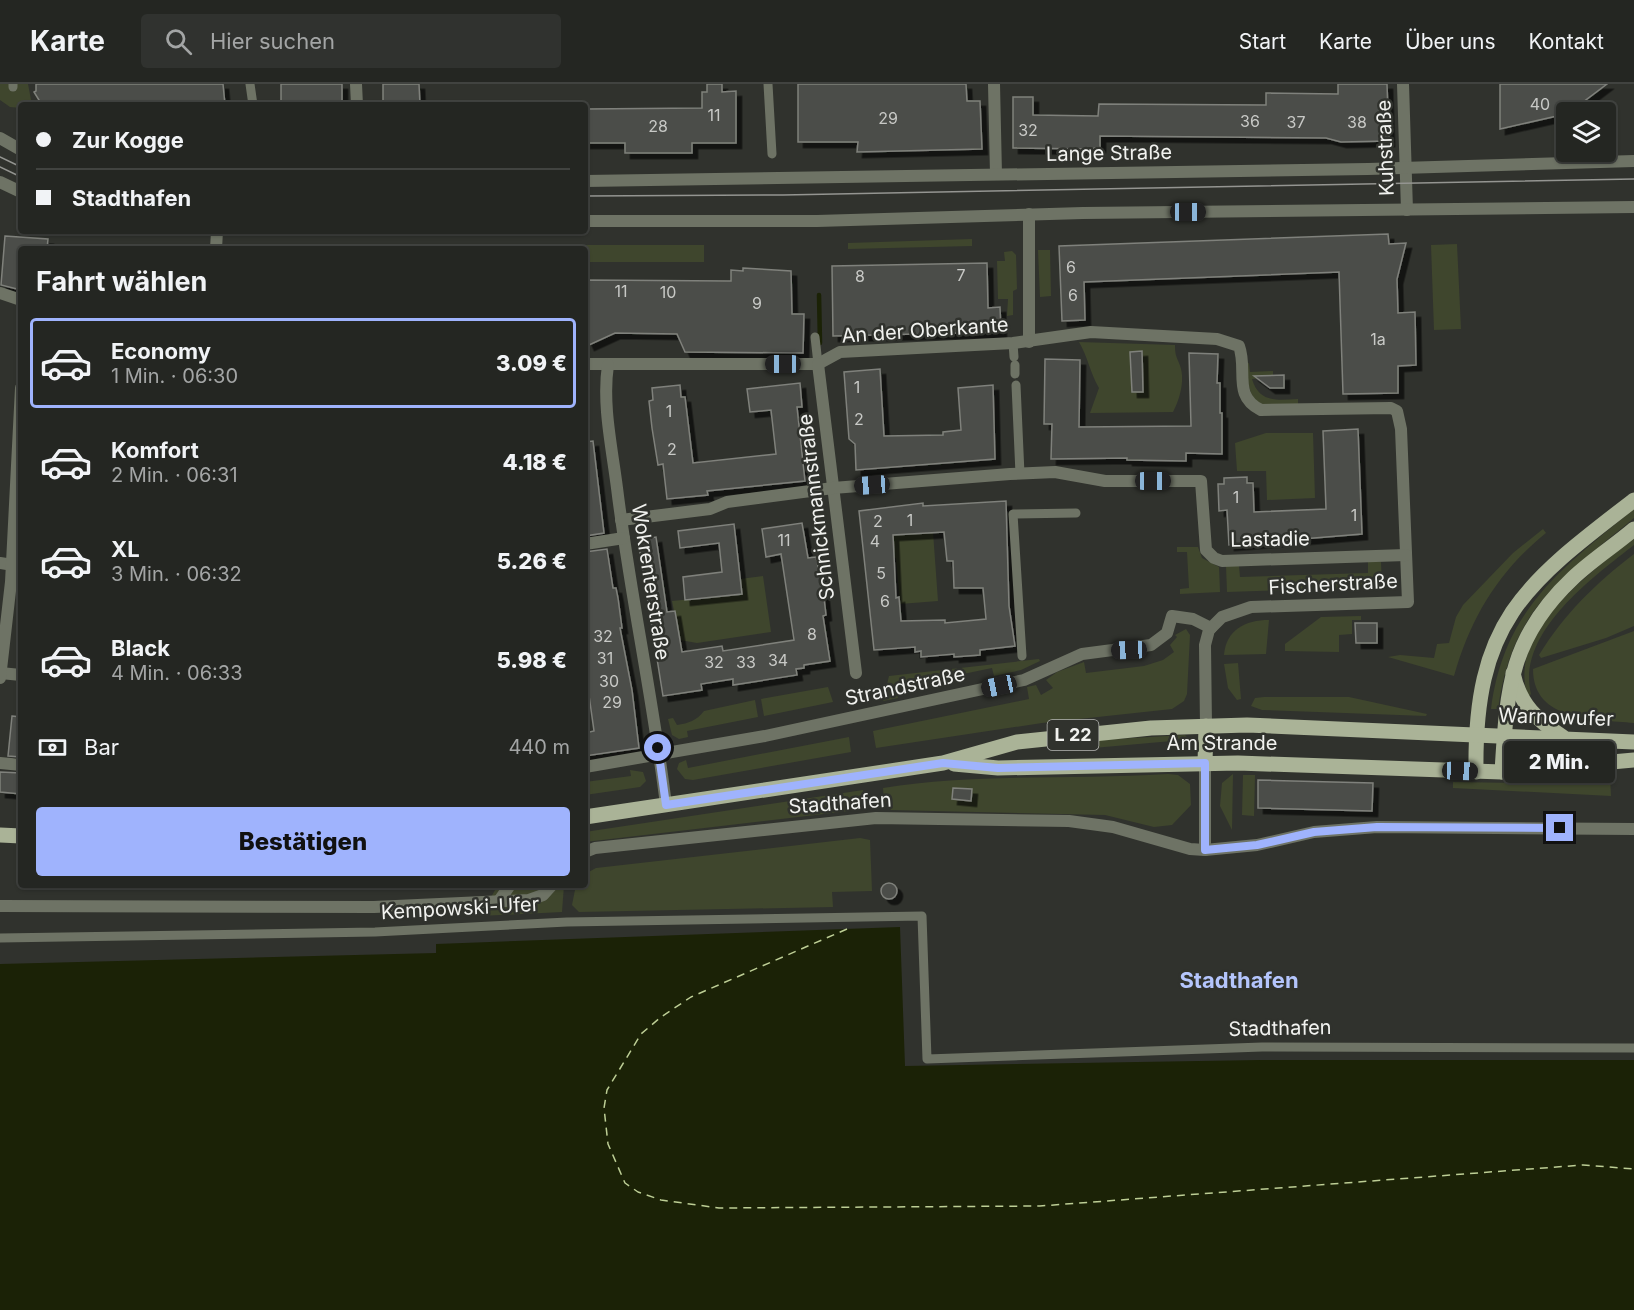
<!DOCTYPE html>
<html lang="de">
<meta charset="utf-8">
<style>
body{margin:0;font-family:Inter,sans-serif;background:#30322f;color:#f1f3f6;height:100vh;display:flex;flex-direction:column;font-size:22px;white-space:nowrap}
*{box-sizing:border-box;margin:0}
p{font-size:20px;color:#a3a5a5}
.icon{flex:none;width:33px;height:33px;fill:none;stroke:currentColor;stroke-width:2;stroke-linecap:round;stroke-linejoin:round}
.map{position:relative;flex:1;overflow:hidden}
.details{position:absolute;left:18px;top:162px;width:570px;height:642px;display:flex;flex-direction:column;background:#242622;border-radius:6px;box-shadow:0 2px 4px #0004,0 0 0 2px #414340}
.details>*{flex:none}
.top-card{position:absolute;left:18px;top:18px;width:570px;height:132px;border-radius:6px;box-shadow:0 2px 4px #0004,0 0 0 2px #414340;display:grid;align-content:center;height:132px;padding:0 18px;background:#242622}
.tools{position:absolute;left:1556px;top:18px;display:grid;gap:12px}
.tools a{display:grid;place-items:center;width:60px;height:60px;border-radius:6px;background:#242622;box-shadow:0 2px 4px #0004,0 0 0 2px #414340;font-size:30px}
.end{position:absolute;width:27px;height:27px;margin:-14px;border:8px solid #9fb3fd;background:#111;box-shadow:0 0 0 3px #111}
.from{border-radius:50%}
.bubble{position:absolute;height:42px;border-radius:6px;background:#242622;box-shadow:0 2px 4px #0004,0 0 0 2px #414340;font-size:20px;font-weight:800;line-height:42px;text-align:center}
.car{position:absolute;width:18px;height:36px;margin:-18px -9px;border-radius:8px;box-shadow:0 0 4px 2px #0007;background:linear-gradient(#222 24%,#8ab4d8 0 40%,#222 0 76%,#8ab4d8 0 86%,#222 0)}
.top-card b{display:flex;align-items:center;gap:21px;height:57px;font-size:22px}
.top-card b+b{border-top:2px solid #414340}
.top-card i{width:15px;height:15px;background:#f1f3f6}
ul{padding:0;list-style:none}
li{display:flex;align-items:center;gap:18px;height:90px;margin:0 12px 9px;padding:0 6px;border:3px solid transparent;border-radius:6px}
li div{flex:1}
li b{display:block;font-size:22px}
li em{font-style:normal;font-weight:800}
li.active{border-color:#9fb3fd}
li>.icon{width:54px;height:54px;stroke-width:1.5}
h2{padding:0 18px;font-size:27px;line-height:72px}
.pay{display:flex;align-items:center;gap:15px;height:66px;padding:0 18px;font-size:22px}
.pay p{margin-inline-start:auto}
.button{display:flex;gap:12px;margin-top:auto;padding:12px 18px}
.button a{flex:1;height:69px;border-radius:6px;background:#9fb3fd;color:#111;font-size:24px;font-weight:800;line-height:69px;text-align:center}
header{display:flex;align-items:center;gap:36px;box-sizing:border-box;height:84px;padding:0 30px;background:#242622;border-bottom:2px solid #414340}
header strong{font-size:28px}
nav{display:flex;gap:33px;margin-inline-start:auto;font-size:21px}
.search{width:420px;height:54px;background:#30322f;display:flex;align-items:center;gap:15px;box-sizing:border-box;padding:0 21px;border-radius:6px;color:#a3a5a5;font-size:22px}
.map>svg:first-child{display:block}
</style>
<header>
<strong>Karte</strong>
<div class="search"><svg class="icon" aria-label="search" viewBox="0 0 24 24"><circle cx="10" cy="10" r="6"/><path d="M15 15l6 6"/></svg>Hier suchen</div>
<nav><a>Start</a><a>Karte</a><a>Über uns</a><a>Kontakt</a></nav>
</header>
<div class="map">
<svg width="1634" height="1226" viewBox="0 0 1634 1226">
<defs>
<filter id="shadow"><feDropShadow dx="5.5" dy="5.5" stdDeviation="0" flood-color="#0009"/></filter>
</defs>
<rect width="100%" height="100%" fill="#30322d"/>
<g fill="#3f462d">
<path d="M0 0H28L32 21H21V24L10 23 0 16Z"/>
<path d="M972 155V162L848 165V159Z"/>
<path d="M1457 160 1461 245 1434 246 1431 161Z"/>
<path d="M575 161H704V178H585V165H575Z"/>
<path d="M1038 166H1050L1051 212 1040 213Z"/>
<path d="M1012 167 1016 171 1017 205 1013 207V231L1007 232 1008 215H998L997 177H1005L1004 168Z"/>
<path d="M1079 258 1175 261C1175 270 1176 272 1179 279 1186 294 1180 315 1173 328L1090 329 1099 304C1090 289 1088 273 1079 258Z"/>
<path d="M1249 279 1250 288 1273 287V291H1262L1261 294 1252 295C1259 319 1277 316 1298 315V321C1256 322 1250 325 1246 280Z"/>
<path d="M1266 349H1313L1315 414 1267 416 1266 387H1237L1235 359Z"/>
<path d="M1634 425V434C1561 495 1512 523 1498 625H1491C1504 525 1561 485 1634 425Z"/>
<path d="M1543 445 1546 449C1498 488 1471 533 1454 592L1388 573 1400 571 1434 574 1437 560 1449 559 1456 533 1463 521 1513 469Z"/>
<path d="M887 446 897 451 933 448 938 517 900 520 896 474H893Z"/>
<path d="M1634 454V461C1592 494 1516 549 1531 610L1528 613C1506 549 1590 489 1634 454Z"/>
<path d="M1177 463H1198L1202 474 1219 483 1220 508 1180 510V505L1189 504 1187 468H1177Z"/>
<path d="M1634 470V542L1606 554 1541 574 1539 571C1564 530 1596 499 1634 470Z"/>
<path d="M1368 477 1381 478 1382 503 1227 508 1226 482H1239L1240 493 1368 489Z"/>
<path d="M763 492 771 548 697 559 680 556 672 517 742 510 740 495Z"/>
<path d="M1361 532V536H1352V550L1339 551V568L1285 567V560L1321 533Z"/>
<path d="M1269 536 1266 570 1224 571C1226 546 1245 536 1269 536Z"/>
<path d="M1186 545 1190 551 1187 610 1184 617 1172 625 1042 639 876 664 873 647 1029 615 1027 603 1036 601 1041 611 1053 604 1046 596 1057 588 1084 578 1086 589 1144 582 1163 576 1174 568 1170 561 1177 553 1175 551Z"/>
<path d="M1634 547V639C1595 635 1533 638 1533 585Z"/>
<path d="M1039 575 1040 577 1021 586 994 592 992 584 896 604 898 614 883 617 889 592Z"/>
<path d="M1238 579 1241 615 1237 616 1228 604 1224 580Z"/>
<path d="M828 603 833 618 764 632 761 615Z"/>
<path d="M1264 613H1349L1427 630 1426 632 1262 626 1251 622 1255 614Z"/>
<path d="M755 616 758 633 687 647 688 653 679 655 672 651 668 635 673 634 677 641C689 639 696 637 704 627Z"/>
<path d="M1185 651 1187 653 1172 657 1082 665 1081 657Z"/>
<path d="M849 653 851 668 693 696 685 695 677 685 679 679 686 676 688 684Z"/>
<path d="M1515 660 1615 665V671L1549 678 1523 677 1512 667Z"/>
<path d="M630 686 643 688 646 697 640 703 585 711V698L631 692Z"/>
<path d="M1168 690 1178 691 1190 700 1191 721 1172 741 1154 743 1105 731 891 726 884 717 883 704C977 689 1073 696 1168 690Z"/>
<path d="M1233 690 1232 746 1220 722 1222 699Z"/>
<path d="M1243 691H1255L1254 732 1242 731Z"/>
<path d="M1610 691 1611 712 1453 704V698L1517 699Z"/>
<path d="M863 706C866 716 866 721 858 726L585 758V748Z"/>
<path d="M860 754 870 756 872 807 832 808 833 823 579 828 572 821 576 801H585V790L596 784Z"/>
<path d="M498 801H564L562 828 480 832Z"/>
</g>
<path fill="#1b2206" d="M900 843 905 982 1260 976H1634V1226H0V880L436 869V860Z"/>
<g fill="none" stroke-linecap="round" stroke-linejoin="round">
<path stroke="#1b2206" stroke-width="4.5" d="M819 211 820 259"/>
<path stroke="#bdce95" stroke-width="1.5" stroke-dasharray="8 6" stroke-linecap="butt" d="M847 845 691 913 661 933 641 950 607 1006 604 1024 608 1060 625 1099 638 1108 661 1116 719 1124 1040 1122 1583 1081 1634 1085"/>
</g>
<g fill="#4c4d49" stroke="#7f817b" stroke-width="1.5" fill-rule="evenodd" filter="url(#shadow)">
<path d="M36 0H223L225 21H42L34 8 36 7Z"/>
<rect x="281" y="0" width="61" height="21"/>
<path d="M383 0H419L420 21H383Z"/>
<path d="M707 0H722V8L736 7V59H692V69H625V59H585V25L702 24V8H707Z"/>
<path d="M798 0H966L967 17H980L982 65 857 68 858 58H798Z"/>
<path d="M1338 0H1387L1389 57 1341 58 1326 54 1100 52V63L1091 65 1013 64V13H1033V31L1098 32 1099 20 1266 21V9L1338 10Z"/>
<path d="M1500 0H1607L1583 18 1557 32 1500 45Z"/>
<path d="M1388 150 1389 160 1406 159 1397 195 1398 229 1415 228 1416 281 1398 282V309L1343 310 1339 188 1084 198 1085 236 1062 237 1059 162Z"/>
<path d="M5 152 48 155 47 165H21V206L1 201Z"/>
<path d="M987 179 988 224 1000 223 1001 248 833 252 832 182Z"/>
<path d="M743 184 791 187 792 230H804L803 269 685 268 677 250 615 249 589 261 585 252V196L731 197V186L743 187Z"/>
<path d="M1142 267 1143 308H1132L1130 268Z"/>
<path d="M1189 269 1218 270 1217 299H1220V329H1222V370L1186 369V377L1127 376V374L1051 375 1052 340H1044L1045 275 1080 276 1079 343 1191 342Z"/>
<path d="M880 285 884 352 943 351V348L961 346 958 304 993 301 995 375 856 386 855 360 849 355 844 288Z"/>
<path d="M1284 291V304H1270L1254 292Z"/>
<path d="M800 299 802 323H797L805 397 707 407 708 411 667 415 663 380 658 381 652 344 649 317 653 316 652 304 680 301 681 313H685L693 379 776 370 771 326 750 328 747 305Z"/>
<path d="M1358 345 1362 450 1229 461 1227 426 1219 427 1218 400H1224V394L1247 393V399H1253L1254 428 1326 425 1323 347Z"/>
<path d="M593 357 604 449 585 452V358Z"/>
<path d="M1006 417 1009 522 1015 562 980 566V571L954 573V570L921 573V567L915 568V563L874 566 859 427 923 419V422ZM944 448 947 477H953L954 504H983L986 535 945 539V536L901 537 899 513 896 514 893 451Z"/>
<path d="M802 439 808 474 816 473 823 505 826 531 823 532 830 577 804 581V584L796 585 797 591 733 601V595L701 600 702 606 663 612 638 456 656 453 667 528 675 527 682 568 722 562 723 567 794 556 781 470 766 473 762 445Z"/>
<path d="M734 440 742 510 685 516 683 493 722 488 719 459 680 464 678 447Z"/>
<path d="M607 465 613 504H616L618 514 622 544H620L632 606 639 664 585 672V649L594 647 585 583V468Z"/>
<path d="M1355 539H1377V559H1356Z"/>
<path d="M12 632 21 633V673L8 672Z"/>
<path d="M0 688 21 689V710L0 708Z"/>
<path d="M1258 696 1373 699 1372 727 1258 724Z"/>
<path d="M953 704 972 705 971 717 952 715Z"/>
<circle cx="889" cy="807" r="8"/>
</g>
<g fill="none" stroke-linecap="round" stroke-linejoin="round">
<g stroke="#6e7365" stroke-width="9">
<path d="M13 0V3"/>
<path d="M250 0 253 21"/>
<path d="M768 0 772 70"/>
<path d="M815 253 818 280"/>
<path d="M1013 259 1014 273"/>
<path d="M1015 281V290"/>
<path d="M1016 301 1020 390"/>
<path d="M1022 572 1013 430 1076 429"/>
<path d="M0 854 375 848 567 838 922 832 927 975 1262 963 1634 964"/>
</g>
<g stroke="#6e7365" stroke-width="12">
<path d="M356 0 357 21"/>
<path d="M994 0 996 90"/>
<path d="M1403 0 1407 126"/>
<path d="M0 54 21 66"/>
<path d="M585 97 1368 85 1634 77"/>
<path d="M0 98 21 108"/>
<path d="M1029 130V258"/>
<path d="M585 137H817L1083 129 1634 123"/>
<path d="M216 165 217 147"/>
<path d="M0 209 21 216"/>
<path d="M585 280H818L840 268 1013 259 1091 248 1217 255 1239 262C1248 286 1232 312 1261 326L1391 324 1397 327 1401 345 1408 518 1251 523 1222 533 1209 546 1205 561 1206 642"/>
<path d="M818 280 856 589"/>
<path d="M608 281C602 320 612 364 617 404 630 510 653 614 666 721"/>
<path d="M621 436 710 425 727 418 833 404 1010 390 1055 388 1105 397H1201L1206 466 1214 474 1222 477 1406 471"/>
<path d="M585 460 624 454"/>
<path d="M0 479 13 481"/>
<path d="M0 589 21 591"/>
<path d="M0 594 11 498 21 304"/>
<path d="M0 679 21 681"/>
<path d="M585 683 765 652 1024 596 1082 570 1151 561 1167 549 1172 532 1193 535 1211 544"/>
<path d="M1205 766V679"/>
<path d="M585 768 595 764 876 734 1069 737 1113 743 1190 765 1205 766 1257 761 1314 748 1377 743 1634 745"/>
<path d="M499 817 510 801"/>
<path d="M0 822 374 823 529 816 543 811 552 801"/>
</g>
<g stroke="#aab397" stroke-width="15">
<path d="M1513 589C1520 621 1537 636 1563 653"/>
<path d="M1205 679 1206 642"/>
<path d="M954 680 998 684 1238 679 1502 688 1634 676"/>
<path d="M1476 688C1474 538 1523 501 1634 416"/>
<path d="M1502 688C1507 606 1509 554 1573 494 1592 476 1614 462 1634 445"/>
<path d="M585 733 943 679 1017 658 1151 644 1247 641 1634 658"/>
<path d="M0 751 21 752"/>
</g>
<g stroke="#949591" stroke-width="1.5">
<path d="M0 73 21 83"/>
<path d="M0 83 21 93"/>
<path d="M585 112 783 111 1634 95"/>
</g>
</g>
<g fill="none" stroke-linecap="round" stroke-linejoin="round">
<path stroke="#9fb3fd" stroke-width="8" d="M658 664 666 721 943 679 998 684 1205 679V766L1257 761 1314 748 1377 743 1560 744"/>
</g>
<g text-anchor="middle" stroke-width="5" stroke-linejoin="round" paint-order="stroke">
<g font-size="16" fill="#c8c9c6">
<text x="1540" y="26">40</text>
<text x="714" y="37">11</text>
<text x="888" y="40">29</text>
<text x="1250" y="43">36</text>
<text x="1296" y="44">37</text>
<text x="1357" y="44">38</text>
<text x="658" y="48">28</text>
<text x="1028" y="52">32</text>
<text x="1071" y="189">6</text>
<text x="961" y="197">7</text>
<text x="860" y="198">8</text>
<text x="621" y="213">11</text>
<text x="668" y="214">10</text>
<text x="1073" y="217">6</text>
<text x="757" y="225">9</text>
<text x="1378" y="261">1a</text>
<text x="857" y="309">1</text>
<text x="669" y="333">1</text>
<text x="859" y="341">2</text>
<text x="672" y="371">2</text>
<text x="1236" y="419">1</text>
<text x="1354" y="437">1</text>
<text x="910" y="442">1</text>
<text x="878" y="443">2</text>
<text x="784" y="462">11</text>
<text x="875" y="463">4</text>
<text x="881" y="495">5</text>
<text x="885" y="523">6</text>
<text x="812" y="556">8</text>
<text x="603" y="558">32</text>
<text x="605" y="580">31</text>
<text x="778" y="582">34</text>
<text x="714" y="584">32</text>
<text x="746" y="584">33</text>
<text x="609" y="603">30</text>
<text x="612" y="624">29</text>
</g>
<rect fill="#30322d" stroke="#b7b8b5" stroke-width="1.5" x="1047.5" y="636" width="51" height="30" rx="4.5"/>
<g font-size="18" font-weight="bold" fill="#f1f2ef">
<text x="1073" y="657">L 22</text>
</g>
<g font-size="20" fill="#f1f2ef" stroke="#30322d">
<text transform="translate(1385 64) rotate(-92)" y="7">Kuhstraße</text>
<text transform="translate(1109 69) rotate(-1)" y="7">Lange Straße</text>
<text transform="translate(925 246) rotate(-4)" y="7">An der Oberkante</text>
<text transform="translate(816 423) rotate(-97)" y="7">Schnickmannstraße</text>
<text transform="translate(1270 455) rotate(-1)" y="7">Lastadie</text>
<text transform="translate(651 498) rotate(81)" y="7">Wokrenterstraße</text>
<text transform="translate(1333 500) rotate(-3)" y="7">Fischerstraße</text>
<text transform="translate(905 602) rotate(-12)" y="7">Strandstraße</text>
<text transform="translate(1556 633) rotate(2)" y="7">Warnowufer</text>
<text x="1222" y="666">Am Strande</text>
<text transform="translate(840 719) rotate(-4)" y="7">Stadthafen</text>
<text transform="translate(460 824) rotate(-3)" y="7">Kempowski-Ufer</text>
<text transform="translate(1280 944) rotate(-1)" y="7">Stadthafen</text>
</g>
<g font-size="22" font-weight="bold" fill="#b4c5fc" stroke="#30322d">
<text x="1239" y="904">Stadthafen</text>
</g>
</g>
</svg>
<div class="tools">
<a><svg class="icon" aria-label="layers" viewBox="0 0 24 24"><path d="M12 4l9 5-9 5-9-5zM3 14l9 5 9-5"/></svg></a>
</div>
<i class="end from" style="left:658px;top:664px"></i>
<i class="end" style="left:1560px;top:744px"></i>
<div class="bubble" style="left:1504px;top:657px;width:111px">2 Min.</div>
<i class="car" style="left:1188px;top:128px;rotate:90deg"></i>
<i class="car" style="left:783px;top:280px;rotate:270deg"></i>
<i class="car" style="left:1153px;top:397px;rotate:90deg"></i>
<i class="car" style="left:872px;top:401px;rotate:266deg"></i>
<i class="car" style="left:1129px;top:566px;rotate:268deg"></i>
<i class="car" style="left:999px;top:602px;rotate:258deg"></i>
<i class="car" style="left:1460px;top:687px;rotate:92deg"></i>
<div class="top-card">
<b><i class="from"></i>Zur Kogge</b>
<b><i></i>Stadthafen</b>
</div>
<section class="details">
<h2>Fahrt wählen</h2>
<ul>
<li class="active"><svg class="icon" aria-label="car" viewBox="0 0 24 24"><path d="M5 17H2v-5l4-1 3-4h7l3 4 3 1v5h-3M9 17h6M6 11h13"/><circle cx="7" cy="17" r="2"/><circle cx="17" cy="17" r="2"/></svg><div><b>Economy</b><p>1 Min. · 06:30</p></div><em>3.09 €</em></li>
<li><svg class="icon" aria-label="car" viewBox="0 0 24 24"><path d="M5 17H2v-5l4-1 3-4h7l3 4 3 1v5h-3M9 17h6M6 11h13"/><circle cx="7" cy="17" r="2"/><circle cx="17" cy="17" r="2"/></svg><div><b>Komfort</b><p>2 Min. · 06:31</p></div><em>4.18 €</em></li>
<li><svg class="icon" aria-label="car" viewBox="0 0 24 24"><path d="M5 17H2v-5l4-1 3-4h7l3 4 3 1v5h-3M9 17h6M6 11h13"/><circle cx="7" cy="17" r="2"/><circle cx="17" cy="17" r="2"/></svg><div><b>XL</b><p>3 Min. · 06:32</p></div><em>5.26 €</em></li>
<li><svg class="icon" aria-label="car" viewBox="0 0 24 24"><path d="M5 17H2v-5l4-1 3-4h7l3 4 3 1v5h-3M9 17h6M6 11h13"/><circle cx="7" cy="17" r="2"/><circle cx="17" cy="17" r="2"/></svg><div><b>Black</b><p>4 Min. · 06:33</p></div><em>5.98 €</em></li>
</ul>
<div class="pay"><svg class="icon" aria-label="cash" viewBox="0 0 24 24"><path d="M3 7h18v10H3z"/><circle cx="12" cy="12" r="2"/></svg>Bar<p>440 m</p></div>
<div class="button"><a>Bestätigen</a></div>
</section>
</div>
